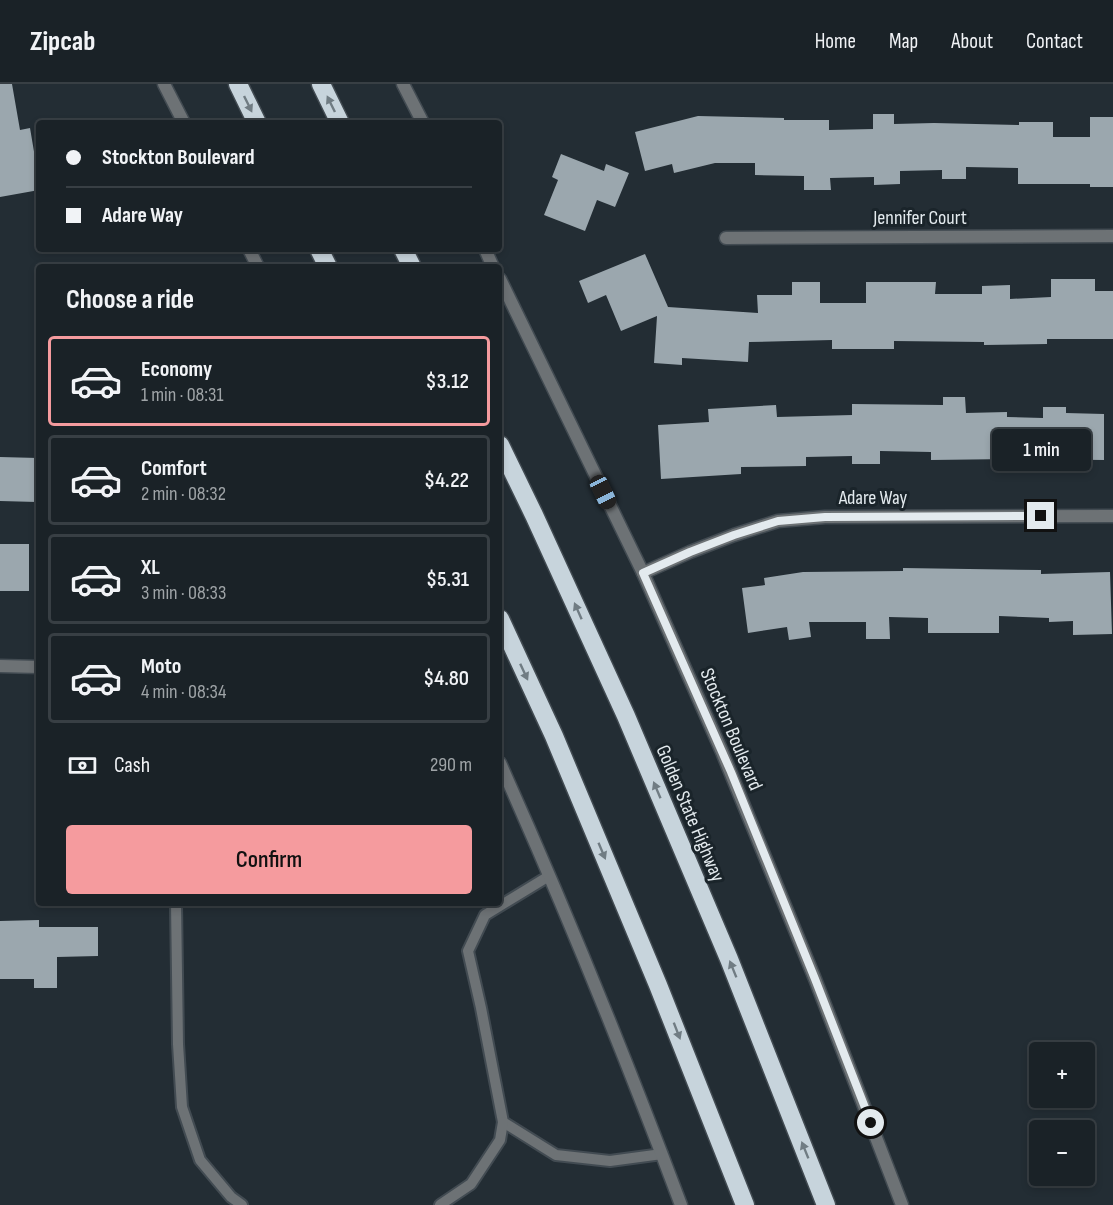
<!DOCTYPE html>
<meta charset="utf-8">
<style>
body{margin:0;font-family:"Sofia Sans Condensed",sans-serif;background:#232a2f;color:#f1f3f6;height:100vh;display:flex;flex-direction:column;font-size:22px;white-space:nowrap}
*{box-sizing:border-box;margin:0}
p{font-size:20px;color:#9fa4a7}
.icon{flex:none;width:33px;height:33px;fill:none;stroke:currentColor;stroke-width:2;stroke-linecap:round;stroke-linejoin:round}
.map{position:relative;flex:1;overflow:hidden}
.drawer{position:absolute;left:36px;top:180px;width:466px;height:642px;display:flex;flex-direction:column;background:#1a2227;border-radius:6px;box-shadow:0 3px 9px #0003,0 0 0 2px #383f44}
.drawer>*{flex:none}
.hud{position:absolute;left:36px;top:36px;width:466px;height:132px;border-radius:6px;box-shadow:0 3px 9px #0003,0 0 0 2px #383f44;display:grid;align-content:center;height:132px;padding:0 30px;background:#1a2227}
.tools{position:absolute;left:1029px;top:958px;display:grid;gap:12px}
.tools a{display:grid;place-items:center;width:66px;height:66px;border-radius:6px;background:#1a2227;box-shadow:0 3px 9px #0003,0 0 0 2px #383f44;font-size:30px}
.end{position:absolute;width:27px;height:27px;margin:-14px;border:8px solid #e3eaee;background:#111;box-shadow:0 0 0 3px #111}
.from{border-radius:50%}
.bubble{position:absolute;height:42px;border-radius:6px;background:#1a2227;box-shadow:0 3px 9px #0003,0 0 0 2px #383f44;font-size:20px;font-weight:600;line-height:42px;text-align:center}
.car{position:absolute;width:18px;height:36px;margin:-18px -9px;border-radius:8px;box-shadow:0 0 4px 2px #0007;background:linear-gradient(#222 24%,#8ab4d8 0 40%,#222 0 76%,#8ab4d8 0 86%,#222 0)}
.hud b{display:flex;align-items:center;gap:21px;height:57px;font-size:22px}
.hud b+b{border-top:2px solid #383f44}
.hud i{width:15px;height:15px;background:#f1f3f6}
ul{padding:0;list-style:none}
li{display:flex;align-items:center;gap:18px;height:90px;margin:0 12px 9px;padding:0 18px;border:3px solid #383f44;border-radius:6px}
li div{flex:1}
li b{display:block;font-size:22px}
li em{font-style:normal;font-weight:600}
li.active{border-color:#f59b9e}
li>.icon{width:54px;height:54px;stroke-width:1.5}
h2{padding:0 30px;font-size:27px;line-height:72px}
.pay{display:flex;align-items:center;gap:15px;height:66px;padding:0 30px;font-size:22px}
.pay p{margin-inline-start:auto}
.button{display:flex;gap:12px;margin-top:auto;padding:12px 30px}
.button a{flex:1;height:69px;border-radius:6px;background:#f59b9e;color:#111;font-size:24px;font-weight:600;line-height:69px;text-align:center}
header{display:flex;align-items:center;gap:36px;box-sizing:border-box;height:84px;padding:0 30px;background:#1a2227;border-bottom:2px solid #383f44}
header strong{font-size:28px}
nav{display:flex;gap:33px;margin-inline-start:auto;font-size:21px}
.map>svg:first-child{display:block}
</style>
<header>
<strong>Zipcab</strong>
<nav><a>Home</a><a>Map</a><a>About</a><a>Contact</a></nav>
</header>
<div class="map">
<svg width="1113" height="1121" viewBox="0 0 1113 1121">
<rect width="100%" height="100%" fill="#232d34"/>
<g fill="#9ba7ae">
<path d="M0 0H12L20 46 30 44 39 97V106L0 113Z"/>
<path d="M873 30H894V40L934 39 1019 41V38H1053V53H1090V33H1113V103H1090V100H1018V84L966 83V95H942V86L900 87V100L874 101V93L830 94 831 106H804V92L755 91V79H715L674 89 672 80 645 87 635 48 698 32 784 34V36H829V46L873 45Z"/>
<path d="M561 70 604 87 606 80 629 89 615 123 597 116 585 147 544 131 558 96 552 93Z"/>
<path d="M645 170 668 223 758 229 757 211H792V198H820V219H866V198H936L935 210H982V202L1010 201V215L1051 213V195H1095V207H1113V255H1047V260L984 261V258L894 257V265H832V256L749 258 748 278 682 274V281L654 279 657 232 621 247 606 211 588 219 579 197Z"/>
<path d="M943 313H965L966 329 1007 328V333L1043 334V323H1066V329L1104 330V376L1010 375 931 376V368L880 367V380H852V372L806 373V382L741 383V390L661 395 658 341 709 338 708 325 776 321 777 333 852 331V320L943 321Z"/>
<path d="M0 373 38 374 37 418 0 417Z"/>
<rect x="0" y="460" width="29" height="47"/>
<path d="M903 484 1041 486V490L1110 488 1112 550 1073 551V537L1049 538V534L999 532V549H928V534L889 533 890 555H866V538H809L811 553 789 556 787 543 748 549 742 504 765 501 764 494 803 488 903 487Z"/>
<path d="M39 836V843H98V872L57 873V904H34V895H0V837Z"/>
</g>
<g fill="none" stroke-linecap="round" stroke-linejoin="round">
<g stroke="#424b52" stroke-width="14">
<g id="service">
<path d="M549 792 485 831 468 867 481 924 503 1038 556 1071 610 1077 662 1070"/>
<path d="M176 819 178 960 182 1023 200 1076 231 1113 242 1121"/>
<path d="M440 1121 471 1100 500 1056 503 1038"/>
</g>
</g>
<g stroke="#424b52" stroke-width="15">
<g id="minor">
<path d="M726 154 1113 152"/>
<path d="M643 489 690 468 734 451 778 437 825 433 1113 432"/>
<path d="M0 582 39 583"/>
</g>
</g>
<g stroke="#424b52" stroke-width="15">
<g id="tertiary">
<path d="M164 0 184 39"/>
<path d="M403 0 423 39"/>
<path d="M249 165 258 183"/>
<path d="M485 165 493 183"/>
<path d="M500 195 643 489 722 668 815 895 902 1121"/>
<path d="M500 679C565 824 625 972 681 1121"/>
</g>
</g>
<g stroke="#424b52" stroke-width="21">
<g id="motorway">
<path d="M238 0 257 39"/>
<path d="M321 0 340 39"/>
<path d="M319 165 328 183"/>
<path d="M403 165 412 183"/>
<path d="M500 361 534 431 626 632 729 875 826 1121"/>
<path d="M500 535 554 652 658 901 745 1121"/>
</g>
</g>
<use href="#service" stroke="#6d7275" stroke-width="10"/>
<use href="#minor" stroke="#6d7275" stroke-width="12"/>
<use href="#tertiary" stroke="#6d7275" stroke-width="12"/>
<use href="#motorway" stroke="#c7d4dc" stroke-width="18"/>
</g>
<defs><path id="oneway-solid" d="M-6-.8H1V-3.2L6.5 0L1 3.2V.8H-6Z" transform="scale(1.5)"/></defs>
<g fill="#707c83">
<use href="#oneway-solid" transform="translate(248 20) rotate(64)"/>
<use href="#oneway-solid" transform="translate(331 20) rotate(-116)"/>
<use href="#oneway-solid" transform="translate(578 527) rotate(-114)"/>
<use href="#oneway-solid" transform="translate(524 588) rotate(65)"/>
<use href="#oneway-solid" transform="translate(657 706) rotate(-113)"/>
<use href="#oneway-solid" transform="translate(602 767) rotate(67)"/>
<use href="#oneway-solid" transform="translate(733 885) rotate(-112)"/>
<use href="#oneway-solid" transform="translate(677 947) rotate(69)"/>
<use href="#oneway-solid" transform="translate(805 1066) rotate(-112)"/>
</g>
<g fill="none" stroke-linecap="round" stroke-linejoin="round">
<path stroke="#e3eaee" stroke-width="8" d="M871 1039 815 895 731 688 643 489 690 468 734 451 778 437 825 433 1041 432"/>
</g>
<g text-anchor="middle" stroke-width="6" stroke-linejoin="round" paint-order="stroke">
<g font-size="20" fill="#e3eaee" stroke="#1a242a">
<text x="920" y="140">Jennifer Court</text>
<text x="873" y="420">Adare Way</text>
<text transform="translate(732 645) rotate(67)" y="7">Stockton Boulevard</text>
<text transform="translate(691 729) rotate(67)" y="7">Golden State Highway</text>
</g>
</g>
</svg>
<div class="tools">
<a>+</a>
<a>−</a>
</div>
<i class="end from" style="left:871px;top:1039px"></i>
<i class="end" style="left:1041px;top:432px"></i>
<div class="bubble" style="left:992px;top:345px;width:99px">1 min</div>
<i class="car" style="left:603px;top:408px;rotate:154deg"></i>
<div class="hud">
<b><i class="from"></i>Stockton Boulevard</b>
<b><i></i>Adare Way</b>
</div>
<section class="drawer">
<h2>Choose a ride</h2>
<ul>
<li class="active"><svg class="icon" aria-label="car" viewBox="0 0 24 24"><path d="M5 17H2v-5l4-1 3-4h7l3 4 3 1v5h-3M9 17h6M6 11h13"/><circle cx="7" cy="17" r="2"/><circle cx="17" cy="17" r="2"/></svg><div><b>Economy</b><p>1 min · 08:31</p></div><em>$3.12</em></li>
<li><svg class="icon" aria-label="car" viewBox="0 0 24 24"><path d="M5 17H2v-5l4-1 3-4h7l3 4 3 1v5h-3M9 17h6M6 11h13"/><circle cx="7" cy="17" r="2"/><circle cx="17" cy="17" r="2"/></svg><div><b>Comfort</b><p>2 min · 08:32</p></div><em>$4.22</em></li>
<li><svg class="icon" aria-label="car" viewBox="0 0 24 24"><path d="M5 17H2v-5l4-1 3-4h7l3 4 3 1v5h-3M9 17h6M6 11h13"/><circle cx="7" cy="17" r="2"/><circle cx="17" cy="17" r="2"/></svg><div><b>XL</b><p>3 min · 08:33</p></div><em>$5.31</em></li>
<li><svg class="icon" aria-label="car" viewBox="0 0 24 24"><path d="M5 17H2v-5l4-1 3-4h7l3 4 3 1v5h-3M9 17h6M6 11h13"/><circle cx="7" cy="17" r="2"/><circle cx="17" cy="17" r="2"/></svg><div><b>Moto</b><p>4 min · 08:34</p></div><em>$4.80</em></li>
</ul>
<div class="pay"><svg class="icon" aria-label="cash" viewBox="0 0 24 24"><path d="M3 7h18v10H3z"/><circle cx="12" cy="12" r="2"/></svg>Cash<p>290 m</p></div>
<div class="button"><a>Confirm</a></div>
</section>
</div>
